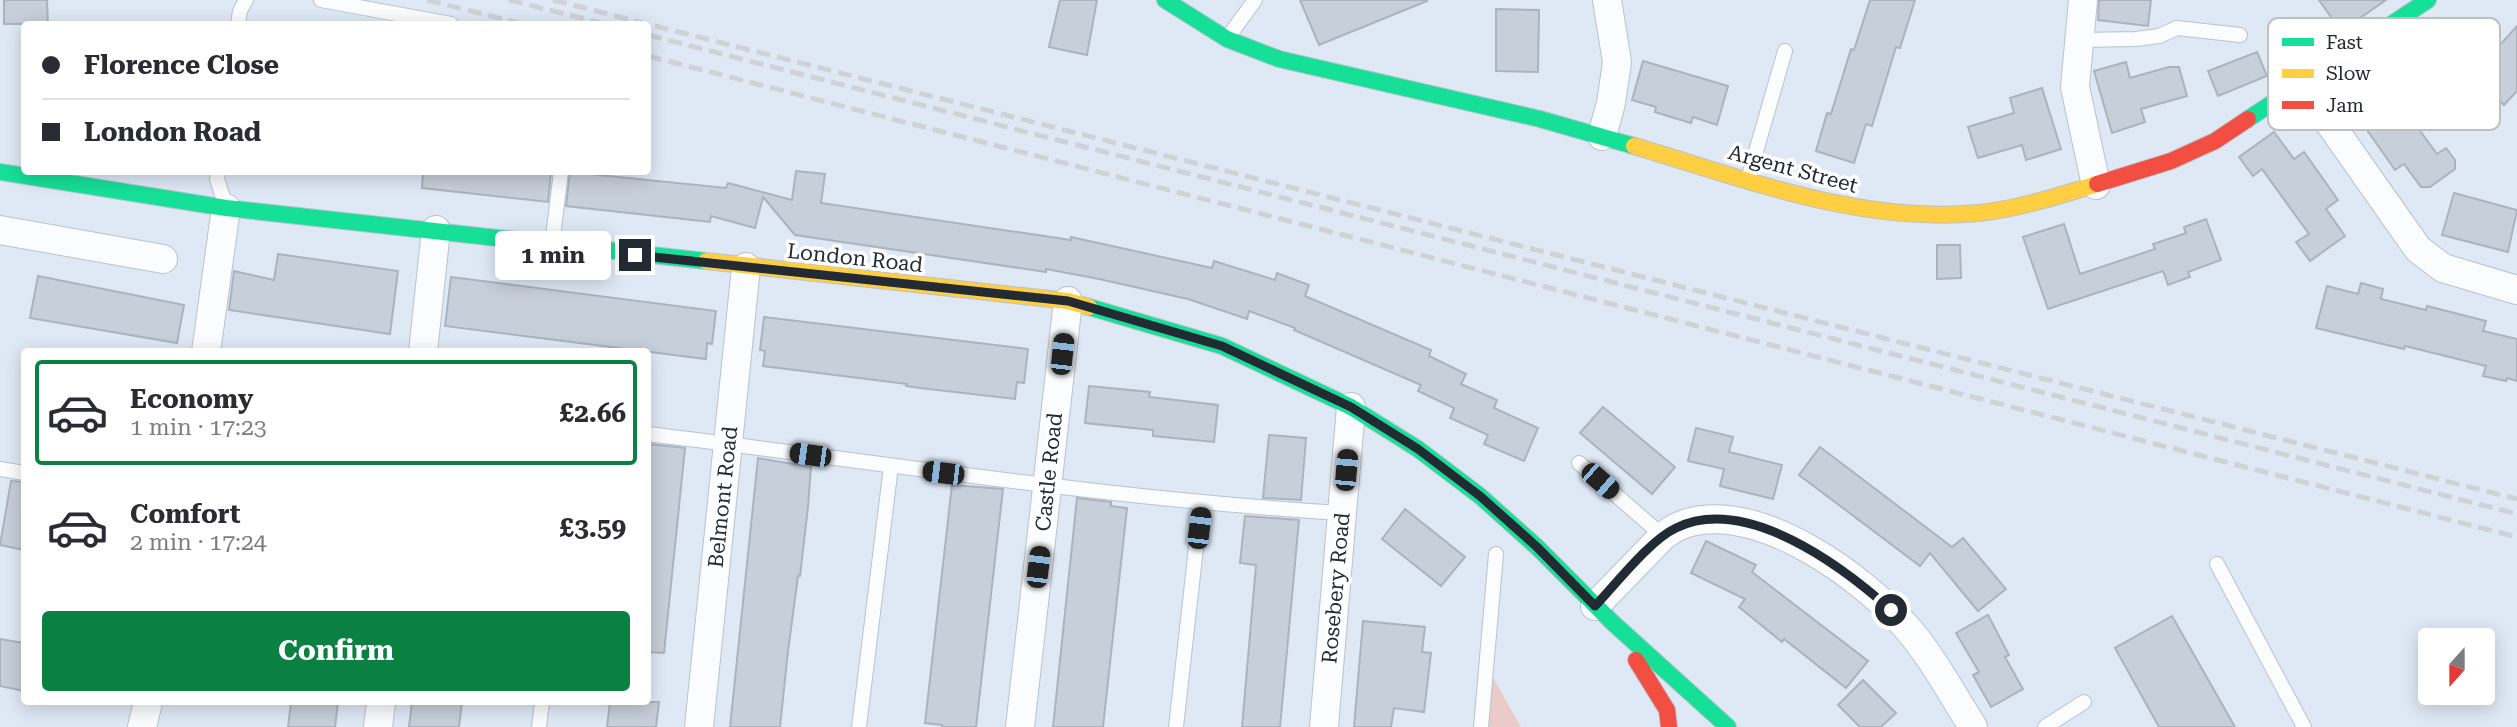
<!DOCTYPE html>
<meta charset="utf-8">
<style>
body{margin:0;font-family:"Roboto Serif",serif;background:#f7f7f7;color:#2b2b33;height:100vh;display:flex;flex-direction:column;font-size:26px;white-space:nowrap}
*{box-sizing:border-box;margin:0}
p{font-size:23px;color:#7c7c81}
.icon{flex:none;width:38px;height:38px;fill:none;stroke:currentColor;stroke-width:2;stroke-linecap:round;stroke-linejoin:round}
.map{position:relative;flex:1;overflow:hidden}
.side{position:absolute;left:21px;top:348px;width:630px;height:357px;display:flex;flex-direction:column;background:#fff;border-radius:7px;box-shadow:0 4px 18px #0003}
.side>*{flex:none}
.banner{position:absolute;left:21px;top:21px;width:630px;height:154px;border-radius:7px;box-shadow:0 4px 18px #0003;display:grid;align-content:center;height:154px;padding:0 21px;background:#fff}
.needle{width:46px;rotate:201deg}
.buttons{position:absolute;left:2418px;top:628px;display:grid;gap:14px}
.buttons a{display:grid;place-items:center;width:77px;height:77px;border-radius:7px;background:#fff;box-shadow:0 4px 18px #0003;font-size:35px}
.end{position:absolute;width:32px;height:32px;margin:-16px;border:9px solid #222a34;background:#fff;box-shadow:0 0 0 4px #fff}
.from{border-radius:50%}
.bubble{position:absolute;height:49px;border-radius:7px;background:#fff;box-shadow:0 4px 18px #0003;font-size:23px;font-weight:700;line-height:49px;text-align:center}
.car{position:absolute;width:21px;height:42px;margin:-21px -10px;border-radius:9px;box-shadow:0 0 5px 2px #0007;background:linear-gradient(#222 24%,#8ab4d8 0 40%,#222 0 76%,#8ab4d8 0 86%,#222 0)}
.banner b{display:flex;align-items:center;gap:24px;height:66px;font-size:26px}
.banner b+b{border-top:2px solid #e1e1e2}
.banner i{width:18px;height:18px;background:#2b2b33}
ul{padding:12px 0 0;list-style:none}
li{display:flex;align-items:center;gap:21px;height:105px;margin:0 14px 10px;padding:0 7px;border:4px solid transparent;border-radius:7px}
li div{flex:1}
li b{display:block;font-size:26px}
li em{font-style:normal;font-weight:700}
li.on{border-color:#0b8043}
li>.icon{width:63px;height:63px;stroke-width:1.5}
.action{display:flex;gap:14px;margin-top:auto;padding:14px 21px}
.action a{flex:1;height:80px;border-radius:7px;background:#0b8043;color:#fff;font-size:28px;font-weight:700;line-height:80px;text-align:center}
.map>svg:first-child{display:block}
</style>
<div class="map">
<svg width="2517" height="727" viewBox="0 0 2517 727">
<rect width="100%" height="100%" fill="#dfe9f6"/>
<path fill="#ebcaca" d="M1491 674 1521 727H1487Z"/>
<g fill="#c7cfda" stroke="#abb3be" stroke-width="2">
<path d="M4 0H47L48 24H4Z"/>
<path d="M1060 0H1097L1087 55 1049 47Z"/>
<path d="M1300 0H1427V1L1319 45Z"/>
<path d="M1870 0H1915L1900 48 1896 47 1872 126 1866 124 1854 163 1816 151 1827 113 1831 114 1851 49 1854 50Z"/>
<path d="M2099 0H2151L2148 26 2098 20Z"/>
<path d="M2319 0H2386L2341 31Z"/>
<path d="M1496 9 1539 10 1538 72 1496 71Z"/>
<path d="M2517 26V91L2504 105 2472 76Z"/>
<path d="M2257 52 2267 76 2218 96 2208 71Z"/>
<path d="M1643 61 1728 86 1717 125 1693 117 1691 123 1674 118 1655 112 1656 107 1632 100Z"/>
<path d="M2126 62 2130 78 2169 67H2179L2187 96 2141 109 2145 122 2112 133 2094 71Z"/>
<path d="M2390 65 2403 84 2393 91 2410 117 2437 154 2446 148 2455 160V169L2430 187H2421L2404 164 2395 170 2362 123 2372 116 2354 90Z"/>
<path d="M2042 88 2061 149 2026 160 2022 145 1978 158 1968 127 2014 113 2010 98Z"/>
<path d="M2274 132 2294 159 2304 152 2338 200 2326 209 2345 236 2310 261 2296 242 2309 234 2262 169 2253 176 2239 157Z"/>
<path d="M796 171 825 174 821 203 1071 240V237L1212 268 1214 261 1275 280 1277 273 1309 285 1305 296 1431 350 1429 356 1466 374 1461 384 1497 400 1494 408 1538 428 1524 461 1484 444 1488 435 1450 418 1454 408 1418 391 1421 385 1294 330 1295 328 1249 311 1247 319 1188 299 1099 279 1046 269V272L795 235 763 197 755 228 711 216 710 222 566 206 570 172 726 188 728 183 792 200Z"/>
<path d="M423 172H551L548 202 422 188Z"/>
<path d="M2454 193 2517 210 2508 252 2442 235Z"/>
<path d="M2206 219 2221 260 2188 272 2190 277 2168 285 2163 271 2048 309 2023 237 2064 224 2080 274 2155 249 2153 244 2186 233 2184 227Z"/>
<path d="M1937 245H1960L1961 278 1937 279Z"/>
<path d="M278 254 398 271 390 334 229 310 234 271 274 280Z"/>
<path d="M38 276 184 305 177 343 30 318Z"/>
<path d="M451 277 716 311 712 344 707 343 706 359 445 326Z"/>
<path d="M2361 283 2383 289 2381 299 2426 310 2427 306 2486 321 2483 331 2517 339V381L2507 378 2506 381 2483 376 2486 366 2405 346 2404 349 2316 328 2327 286 2358 294Z"/>
<path d="M764 317 1028 349 1024 383 1017 382 1015 399 920 388 906 386 907 384 763 366 765 351 760 350Z"/>
<path d="M1089 386 1150 392 1149 397 1218 405 1214 442 1153 436V430L1085 423Z"/>
<path d="M1603 407 1675 467 1652 494 1580 433Z"/>
<path d="M1696 428 1733 437 1729 452 1782 465 1773 499 1720 486 1724 469 1688 461Z"/>
<path d="M1269 435 1306 438 1301 500 1263 498Z"/>
<path d="M649 444 685 448 664 653 648 652Z"/>
<path d="M1820 447 1952 547 1963 538 2006 589 1978 611 1930 553 1920 566 1799 475Z"/>
<path d="M758 458 811 467 808 507 800 576H798L788 651 780 727H730Z"/>
<path d="M11 481 24 482V550L0 545Z"/>
<path d="M952 485 1003 489 976 727H942V725L925 723Z"/>
<path d="M1077 498 1111 502V506L1127 508 1103 727H1053Z"/>
<path d="M1405 509 1465 557 1441 586 1382 539Z"/>
<path d="M1245 516 1299 520 1280 727H1242L1256 565 1240 563Z"/>
<path d="M1706 541 1756 565 1752 572 1868 661 1846 688 1784 639 1782 642 1739 607 1745 599 1691 573Z"/>
<path d="M1988 615 2009 655 2005 657 2023 689 1991 707 1973 675 1979 672 1956 633Z"/>
<path d="M2172 616 2235 727H2159L2115 648Z"/>
<path d="M1363 621 1425 627 1422 652 1431 653 1424 712 1394 708 1391 727H1354Z"/>
<path d="M0 639 24 643V691L0 686Z"/>
<path d="M1863 680 1896 713 1881 727H1860L1838 705Z"/>
<path d="M291 702H338L335 727H288Z"/>
<path d="M412 702H462L459 727H409Z"/>
<path d="M610 702H659L656 727H607Z"/>
</g>
<g fill="none" stroke-linecap="round" stroke-linejoin="round">
<g stroke="#bac2cd" stroke-width="16">
<g id="lane">
<path d="M321 0 451 24"/>
<path d="M238 24 240 11 246 0"/>
<path d="M1228 37 1255 0"/>
<path d="M2079 40 2136 39 2159 36 2177 28 2240 35"/>
<path d="M218 172 217 179 225 204"/>
<path d="M1748 179 1785 51"/>
<path d="M552 244 561 172"/>
<path d="M648 434C879 462 1109 499 1342 513"/>
<path d="M1579 463 1663 536"/>
<path d="M0 469 24 473"/>
<path d="M2217 564 2304 727"/>
<path d="M539 727 542 702"/>
<path d="M859 727 891 466"/>
<path d="M1176 727 1201 503"/>
<path d="M1481 727 1496 554"/>
<path d="M2045 727 2084 702"/>
</g>
</g>
<g stroke="#bac2cd" stroke-width="30">
<g id="street">
<path d="M2083 0 2075 87 2096 185"/>
<path d="M2302 84 2418 249 2443 268 2517 290"/>
<path d="M1602 136 1611 103 1617 62 1607 0"/>
<path d="M0 230 163 259"/>
<path d="M206 352 226 208"/>
<path d="M423 352 436 230"/>
<path d="M1595 606 1663 536C1671 530 1681 524 1691 522 1763 504 1864 578 1908 629 1933 658 1952 694 1973 727"/>
<path d="M142 727 148 702"/>
<path d="M378 727 381 702"/>
<path d="M699 727 746 267"/>
<path d="M1020 727 1068 301"/>
<path d="M1324 727 1351 407"/>
</g>
</g>
<g stroke="#bac2cd" stroke-width="18">
<g id="fast">
<path d="M1165 0 1227 39 1279 59 1540 119 1634 146"/>
<path d="M2248 119 2428 0"/>
<path d="M0 172 226 208 706 261"/>
<path d="M1089 307 1222 346 1351 407 1418 449 1480 496 1537 547 1612 622 1728 727"/>
</g>
</g>
<g stroke="#bac2cd" stroke-width="18">
<g id="slow">
<path d="M1634 146C1746 179 1859 224 1978 213 2018 209 2058 196 2097 184"/>
<path d="M706 261 1068 301 1089 307"/>
</g>
</g>
<g stroke="#bac2cd" stroke-width="18">
<g id="jam">
<path d="M2097 184 2171 161 2215 141 2248 119"/>
<path d="M1636 660 1667 710 1669 727"/>
</g>
</g>
<use href="#lane" stroke="#fafcfe" stroke-width="14"/>
<use href="#street" stroke="#fafcfe" stroke-width="28"/>
<use href="#fast" stroke="#16e098" stroke-width="16"/>
<use href="#slow" stroke="#ffcf43" stroke-width="16"/>
<use href="#jam" stroke="#f24e42" stroke-width="16"/>
<g stroke="#cfd2d6" stroke-width="5" stroke-dasharray="14 7" stroke-linecap="butt">
<path d="M427 0 523 24"/>
<path d="M509 0 605 24"/>
<path d="M553 0 2517 499"/>
<path d="M648 35 2517 514"/>
<path d="M648 56 2517 537"/>
</g>
</g>
<g fill="none" stroke-linecap="round" stroke-linejoin="round">
<path stroke="#222a34" stroke-width="9" d="M635 255 1068 301 1222 346 1351 407 1418 449 1480 496 1537 547 1595 606C1616 584 1650 540 1676 528 1746 494 1842 566 1891 610"/>
</g>
<g text-anchor="middle" stroke-width="7" stroke-linejoin="round" paint-order="stroke">
<g font-size="21" fill="#222a34" stroke="#fff">
<text transform="translate(1793 169) rotate(15)" y="7">Argent Street</text>
<text transform="translate(855 258) rotate(6)" y="7">London Road</text>
<text transform="translate(1049 472) rotate(-84)" y="7">Castle Road</text>
<text transform="translate(723 497) rotate(-84)" y="7">Belmont Road</text>
<text transform="translate(1336 588) rotate(-85)" y="7">Rosebery Road</text>
</g>
</g>
<rect x="2268" y="18" width="232" height="112" rx="10" fill="#fff" stroke="#bdbfc2" stroke-width="2"/>
<rect x="2282" y="38" width="32" height="8" fill="#16e098"/>
<rect x="2282" y="69" width="32" height="9" fill="#ffcf43"/>
<rect x="2282" y="101" width="32" height="8" fill="#f24e42"/>
<g font-size="19" fill="#222a34">
<text x="2326" y="49">Fast</text>
<text x="2326" y="80">Slow</text>
<text x="2326" y="112">Jam</text>
</g>
</svg>
<div class="buttons">
<a><svg class="needle" viewBox="-14 -14 28 28"><path d="M0-13l5 13h-10z" fill="#e53935"/><path d="M0 13l5-13h-10z" fill="#7c7c81"/></svg></a>
</div>
<i class="end from" style="left:1891px;top:610px"></i>
<i class="end" style="left:635px;top:255px"></i>
<div class="bubble" style="left:495px;top:231px;width:116px">1 min</div>
<i class="car" style="left:1062px;top:354px;rotate:6deg"></i>
<i class="car" style="left:810px;top:455px;rotate:278deg"></i>
<i class="car" style="left:1346px;top:470px;rotate:5deg"></i>
<i class="car" style="left:943px;top:473px;rotate:277deg"></i>
<i class="car" style="left:1600px;top:481px;rotate:131deg"></i>
<i class="car" style="left:1199px;top:528px;rotate:7deg"></i>
<i class="car" style="left:1038px;top:567px;rotate:7deg"></i>
<div class="banner">
<b><i class="from"></i>Florence Close</b>
<b><i></i>London Road</b>
</div>
<section class="side">
<ul>
<li class="on"><svg class="icon" aria-label="car" viewBox="0 0 24 24"><path d="M5 17H2v-5l4-1 3-4h7l3 4 3 1v5h-3M9 17h6M6 11h13"/><circle cx="7" cy="17" r="2"/><circle cx="17" cy="17" r="2"/></svg><div><b>Economy</b><p>1 min · 17:23</p></div><em>£2.66</em></li>
<li><svg class="icon" aria-label="car" viewBox="0 0 24 24"><path d="M5 17H2v-5l4-1 3-4h7l3 4 3 1v5h-3M9 17h6M6 11h13"/><circle cx="7" cy="17" r="2"/><circle cx="17" cy="17" r="2"/></svg><div><b>Comfort</b><p>2 min · 17:24</p></div><em>£3.59</em></li>
</ul>
<div class="action"><a>Confirm</a></div>
</section>
</div>
